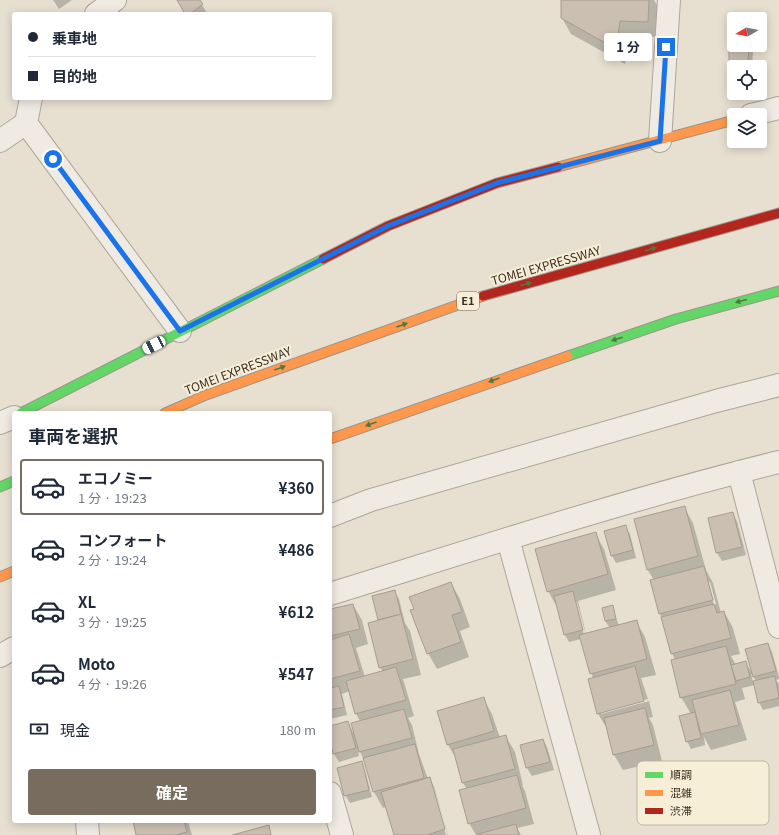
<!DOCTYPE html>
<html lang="ja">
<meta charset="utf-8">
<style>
body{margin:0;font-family:Georgia,"Noto Sans JP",serif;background:#f6f6f7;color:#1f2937;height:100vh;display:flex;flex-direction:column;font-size:15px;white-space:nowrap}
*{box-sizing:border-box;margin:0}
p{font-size:13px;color:#747a83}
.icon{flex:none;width:22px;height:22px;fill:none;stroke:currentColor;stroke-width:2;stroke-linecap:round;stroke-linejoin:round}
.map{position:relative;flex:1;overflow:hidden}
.side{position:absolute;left:12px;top:411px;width:320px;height:412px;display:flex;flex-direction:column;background:#fff;border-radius:4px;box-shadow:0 2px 10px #0003}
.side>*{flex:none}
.hud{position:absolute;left:12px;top:12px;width:320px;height:88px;border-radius:4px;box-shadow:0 2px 10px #0003;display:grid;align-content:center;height:88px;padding:0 16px;background:#fff}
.needle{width:26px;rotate:260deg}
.fabs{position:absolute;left:727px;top:12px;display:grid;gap:8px}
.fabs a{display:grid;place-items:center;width:40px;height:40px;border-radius:4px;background:#fff;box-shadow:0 2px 10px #0003;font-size:20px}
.end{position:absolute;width:18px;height:18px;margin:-9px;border:5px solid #1a73e8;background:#fff;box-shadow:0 0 0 2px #fff}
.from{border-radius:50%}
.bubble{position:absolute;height:28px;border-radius:4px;background:#fff;box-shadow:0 2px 10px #0003;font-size:13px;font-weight:700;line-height:28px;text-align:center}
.car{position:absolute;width:12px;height:24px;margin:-12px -6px;border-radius:5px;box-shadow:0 0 3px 1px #0007;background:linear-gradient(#fff 24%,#345 0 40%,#fff 0 76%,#345 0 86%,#fff 0)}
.hud b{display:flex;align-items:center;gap:14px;height:38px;font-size:15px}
.hud b+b{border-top:1px solid #e0e1e3}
.hud i{width:10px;height:10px;background:#1f2937}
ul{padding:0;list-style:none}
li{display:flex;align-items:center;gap:12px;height:56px;margin:0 8px 6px;padding:0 8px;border:2px solid transparent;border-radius:4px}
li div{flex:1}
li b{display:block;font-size:15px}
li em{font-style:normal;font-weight:700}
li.current{border-color:#786c5e}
li>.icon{width:36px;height:36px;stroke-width:1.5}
h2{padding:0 16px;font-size:18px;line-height:48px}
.pay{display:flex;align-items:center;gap:10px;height:44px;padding:0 16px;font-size:15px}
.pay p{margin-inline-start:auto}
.action{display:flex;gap:8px;margin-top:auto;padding:8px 16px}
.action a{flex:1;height:46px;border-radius:4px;background:#786c5e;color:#fff;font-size:16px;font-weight:700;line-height:46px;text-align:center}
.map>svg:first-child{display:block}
</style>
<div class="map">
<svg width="779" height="835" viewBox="0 0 779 835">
<rect width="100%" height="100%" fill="#e7e0d1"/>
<g fill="#0003" fill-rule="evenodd">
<path d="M53 0H72L59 9Z"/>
<path d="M178 0H199L207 13 186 14Z"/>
<path d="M562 0H654L658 7 657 37 629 36 625 64 571 34 562 18Z"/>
<path d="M734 44 749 45 753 52 752 67H734V69L730 61Z"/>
<path d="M684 507 693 523 706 570 713 583 721 613 724 612 733 628 740 654 731 656 736 665 745 662 753 674 768 644 772 652 779 677V679L776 680 779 684V706L763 710 759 702 755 685 742 688 745 699 735 702 747 740 711 750 704 737 705 745 691 749 687 741 691 714 681 697 675 660 672 653 660 614 654 580 647 569ZM708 582H710L716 604 714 605ZM751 673 756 681 753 682Z"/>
<path d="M732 513 737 521 746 555 722 561 717 553 709 519Z"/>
<path d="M625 526 630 534 636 558 616 563 612 556Z"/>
<path d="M595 533 604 549 616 590 578 601 586 634 610 628 605 621 612 606 619 626 636 621 645 637 656 675 641 678 648 699 601 712V714L649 701 653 717 649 718 653 725 662 761 623 770 614 755 608 730 598 714 589 679 593 678 581 639 569 642 565 635 557 607 548 591ZM575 602H577L586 635H584Z"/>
<path d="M451 583 460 599 470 627 460 631 469 657 437 669 428 653Z"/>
<path d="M394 591 399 599 405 623 410 631 421 675 403 679 414 716 408 718 412 725 419 754 428 779 434 786 448 835H395L386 807 383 808 374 792 364 760 358 748 359 756 339 762 334 754 330 736V727L348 722 353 732 360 721 356 714 350 691 342 694 347 715 330 719V610L353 605 362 620 368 644 356 648 365 677 383 672 380 667V620L373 597ZM431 785H433L448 834 446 835Z"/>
<path d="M483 698 492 714 500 738 506 737 515 752 523 785H522L525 791 534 824 517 828 521 835H476L469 823 467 789 463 783 457 760 448 745Z"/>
<path d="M543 740 547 747 554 770 532 776 527 768 521 745Z"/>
<path d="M361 762 365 770 372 797 350 803 345 795Z"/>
<path d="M134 821H188L192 835H138Z"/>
</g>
<g fill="#cbbfb2" stroke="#a89c90">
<path d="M177 0H200L203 4 190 14H185Z"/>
<path d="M561 0H649L648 22 620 21 616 49 561 18Z"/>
<path d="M729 43H734V45H749L748 62H729Z"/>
<path d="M685 506 698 556 647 570 634 519Z"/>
<path d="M733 512 742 547 716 553 708 518Z"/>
<path d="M626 525 633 550 611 556 604 531Z"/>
<path d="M596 532 608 574 547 592 535 549Z"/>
<path d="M704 566 713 600 659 614 650 580Z"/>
<path d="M451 582 462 612 452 615 461 642 427 654 410 610 414 609 409 597Z"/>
<path d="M395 590 401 614 378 620 372 596Z"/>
<path d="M573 591 583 630 564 635 554 596Z"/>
<path d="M353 604 360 629 330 636V609Z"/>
<path d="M714 604 717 613 724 611 731 638 671 654 661 617Z"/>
<path d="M613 605 616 619 605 621 602 608Z"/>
<path d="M401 614 413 659 379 668 368 623Z"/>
<path d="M637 620 647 659 590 674 579 635Z"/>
<path d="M349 634 360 671 330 679V640Z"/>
<path d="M768 643 776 671 753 677 745 649Z"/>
<path d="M726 646 736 684 680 698 671 660Z"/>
<path d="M746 661 750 677 736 681 731 665Z"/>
<path d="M635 666 644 701 597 714 588 679Z"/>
<path d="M396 667 406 700 355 714 346 681Z"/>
<path d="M775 676 779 698 758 703 753 681Z"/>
<path d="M339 686 344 707 330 710V688Z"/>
<path d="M730 690 739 725 701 734 692 700Z"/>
<path d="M484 697 494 731 447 745 437 711Z"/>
<path d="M645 708 654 745 613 755 604 718Z"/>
<path d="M404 709 412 738 359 752 351 723Z"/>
<path d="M695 712 701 738 686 742 679 716Z"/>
<path d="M348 721 356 748 333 754 330 740V726Z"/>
<path d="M506 735 515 769 462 783 453 749Z"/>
<path d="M543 739 550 762 526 768 520 745Z"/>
<path d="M415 744 424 778 373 792 363 758Z"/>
<path d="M362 761 369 790 344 796 337 768Z"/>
<path d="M517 775 526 808 468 824 459 790Z"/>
<path d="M430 777 445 829 427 835H394L381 792Z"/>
<path d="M133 821H184L187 832 175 835H136Z"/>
<path d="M516 824 519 835H478V834Z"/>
<path d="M269 825 271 835H232Z"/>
</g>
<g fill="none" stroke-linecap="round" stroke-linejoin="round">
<g stroke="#ada599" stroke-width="24">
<g id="street">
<path d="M96 14 115 0"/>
<path d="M751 115 779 108"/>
<path d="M26 123 180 331"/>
<path d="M0 141 26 123 31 98"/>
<path d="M660 141 669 0"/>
<path d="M0 423 14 417"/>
<path d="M739 472 779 627"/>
<path d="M330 516 371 500 716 401 779 385"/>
<path d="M508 539 589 835"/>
<path d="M330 594C479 548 628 499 779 462"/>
<path d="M0 656 14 648"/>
<path d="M330 793 342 835"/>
<path d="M87 821 88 835"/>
</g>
</g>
<g stroke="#9c958a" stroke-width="11">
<g id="fast">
<path d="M568 356 676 319 779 291"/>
<path d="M21 413 323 259"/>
<path d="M0 487 14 481"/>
</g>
</g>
<g stroke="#9c958a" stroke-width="11">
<g id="slow">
<path d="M558 167 734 120"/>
<path d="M165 413 206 395 483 296"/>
<path d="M330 439 568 356"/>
<path d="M0 577 14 571"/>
</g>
</g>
<g stroke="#9c958a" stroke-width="11">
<g id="jam">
<path d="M323 259 388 226 497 183 558 167"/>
<path d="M483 296 779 213"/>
</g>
</g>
<use href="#street" stroke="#efebe3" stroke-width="22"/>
<use href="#fast" stroke="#63d668" stroke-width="9"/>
<use href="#slow" stroke="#ff974d" stroke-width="9"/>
<use href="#jam" stroke="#b3261e" stroke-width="9"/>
</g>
<defs><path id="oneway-solid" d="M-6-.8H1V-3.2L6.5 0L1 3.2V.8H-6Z"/></defs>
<g fill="#4e7a40">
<use href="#oneway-solid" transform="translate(651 249) rotate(-16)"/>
<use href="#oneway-solid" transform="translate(526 284) rotate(-16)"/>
<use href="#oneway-solid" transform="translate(741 301) rotate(165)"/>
<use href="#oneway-solid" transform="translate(402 325) rotate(-20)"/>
<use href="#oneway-solid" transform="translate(617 339) rotate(162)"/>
<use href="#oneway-solid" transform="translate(280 368) rotate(-20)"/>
<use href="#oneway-solid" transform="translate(494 380) rotate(160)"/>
<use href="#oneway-solid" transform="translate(371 424) rotate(160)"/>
</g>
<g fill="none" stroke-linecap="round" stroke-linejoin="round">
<path stroke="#1a73e8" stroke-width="5" d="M53 159 180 331 388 226 497 183 660 141 666 47"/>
</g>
<g text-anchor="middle" stroke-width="4" stroke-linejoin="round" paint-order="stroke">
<rect fill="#f7eed8" stroke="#756857" stroke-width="1" x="457" y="292" width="22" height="18" rx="3"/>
<g font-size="11" font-weight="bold" fill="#3d2e20">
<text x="468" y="305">E1</text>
</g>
<g font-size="12" fill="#3d2e20" stroke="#f7eed8">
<text transform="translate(546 266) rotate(-16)" y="4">TOMEI EXPRESSWAY</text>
<text transform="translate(238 371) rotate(-21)" y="4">TOMEI EXPRESSWAY</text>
</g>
</g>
<rect x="637" y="761" width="132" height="64" rx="6" fill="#f7eed8" stroke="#bfb4a1" stroke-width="1"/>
<rect x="645" y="772" width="18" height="6" fill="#63d668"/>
<rect x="645" y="790" width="18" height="6" fill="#ff974d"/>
<rect x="645" y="808" width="18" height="6" fill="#b3261e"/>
<g font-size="11" fill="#3d2e20">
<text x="670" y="779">順調</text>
<text x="670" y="797">混雑</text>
<text x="670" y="815">渋滞</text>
</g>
</svg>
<div class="fabs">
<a><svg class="needle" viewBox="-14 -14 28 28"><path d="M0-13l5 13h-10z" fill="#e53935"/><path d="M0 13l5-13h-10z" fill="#747a83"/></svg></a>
<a><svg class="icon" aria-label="locate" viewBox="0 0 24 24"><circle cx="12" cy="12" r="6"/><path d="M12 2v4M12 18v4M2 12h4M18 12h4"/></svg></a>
<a><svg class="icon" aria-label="layers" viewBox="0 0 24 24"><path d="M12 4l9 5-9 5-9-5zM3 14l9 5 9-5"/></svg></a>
</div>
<i class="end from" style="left:53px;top:159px"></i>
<i class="end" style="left:666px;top:47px"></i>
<div class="bubble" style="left:604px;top:33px;width:48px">1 分</div>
<i class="car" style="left:154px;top:345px;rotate:243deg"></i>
<div class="hud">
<b><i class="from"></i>乗車地</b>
<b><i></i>目的地</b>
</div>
<section class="side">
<h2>車両を選択</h2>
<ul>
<li class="current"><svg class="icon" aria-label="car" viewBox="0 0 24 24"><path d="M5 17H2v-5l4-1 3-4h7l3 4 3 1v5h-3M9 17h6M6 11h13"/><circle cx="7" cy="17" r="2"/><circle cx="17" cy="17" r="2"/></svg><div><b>エコノミー</b><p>1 分 · 19:23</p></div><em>¥360</em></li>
<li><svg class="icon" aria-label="car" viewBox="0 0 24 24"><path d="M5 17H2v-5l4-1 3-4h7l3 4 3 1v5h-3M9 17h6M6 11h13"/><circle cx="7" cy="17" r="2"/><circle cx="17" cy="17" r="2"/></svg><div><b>コンフォート</b><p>2 分 · 19:24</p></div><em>¥486</em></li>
<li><svg class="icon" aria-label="car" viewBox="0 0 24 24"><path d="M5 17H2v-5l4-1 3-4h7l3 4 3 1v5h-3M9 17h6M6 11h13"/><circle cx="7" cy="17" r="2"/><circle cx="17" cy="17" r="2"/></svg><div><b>XL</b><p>3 分 · 19:25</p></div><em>¥612</em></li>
<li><svg class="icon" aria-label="car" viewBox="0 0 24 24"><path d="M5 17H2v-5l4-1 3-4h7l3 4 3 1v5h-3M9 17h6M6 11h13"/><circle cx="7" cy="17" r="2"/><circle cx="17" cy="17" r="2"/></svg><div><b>Moto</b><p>4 分 · 19:26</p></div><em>¥547</em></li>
</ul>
<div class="pay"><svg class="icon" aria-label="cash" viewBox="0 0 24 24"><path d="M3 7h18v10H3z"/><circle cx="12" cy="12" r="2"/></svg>現金<p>180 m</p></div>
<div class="action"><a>確定</a></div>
</section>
</div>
